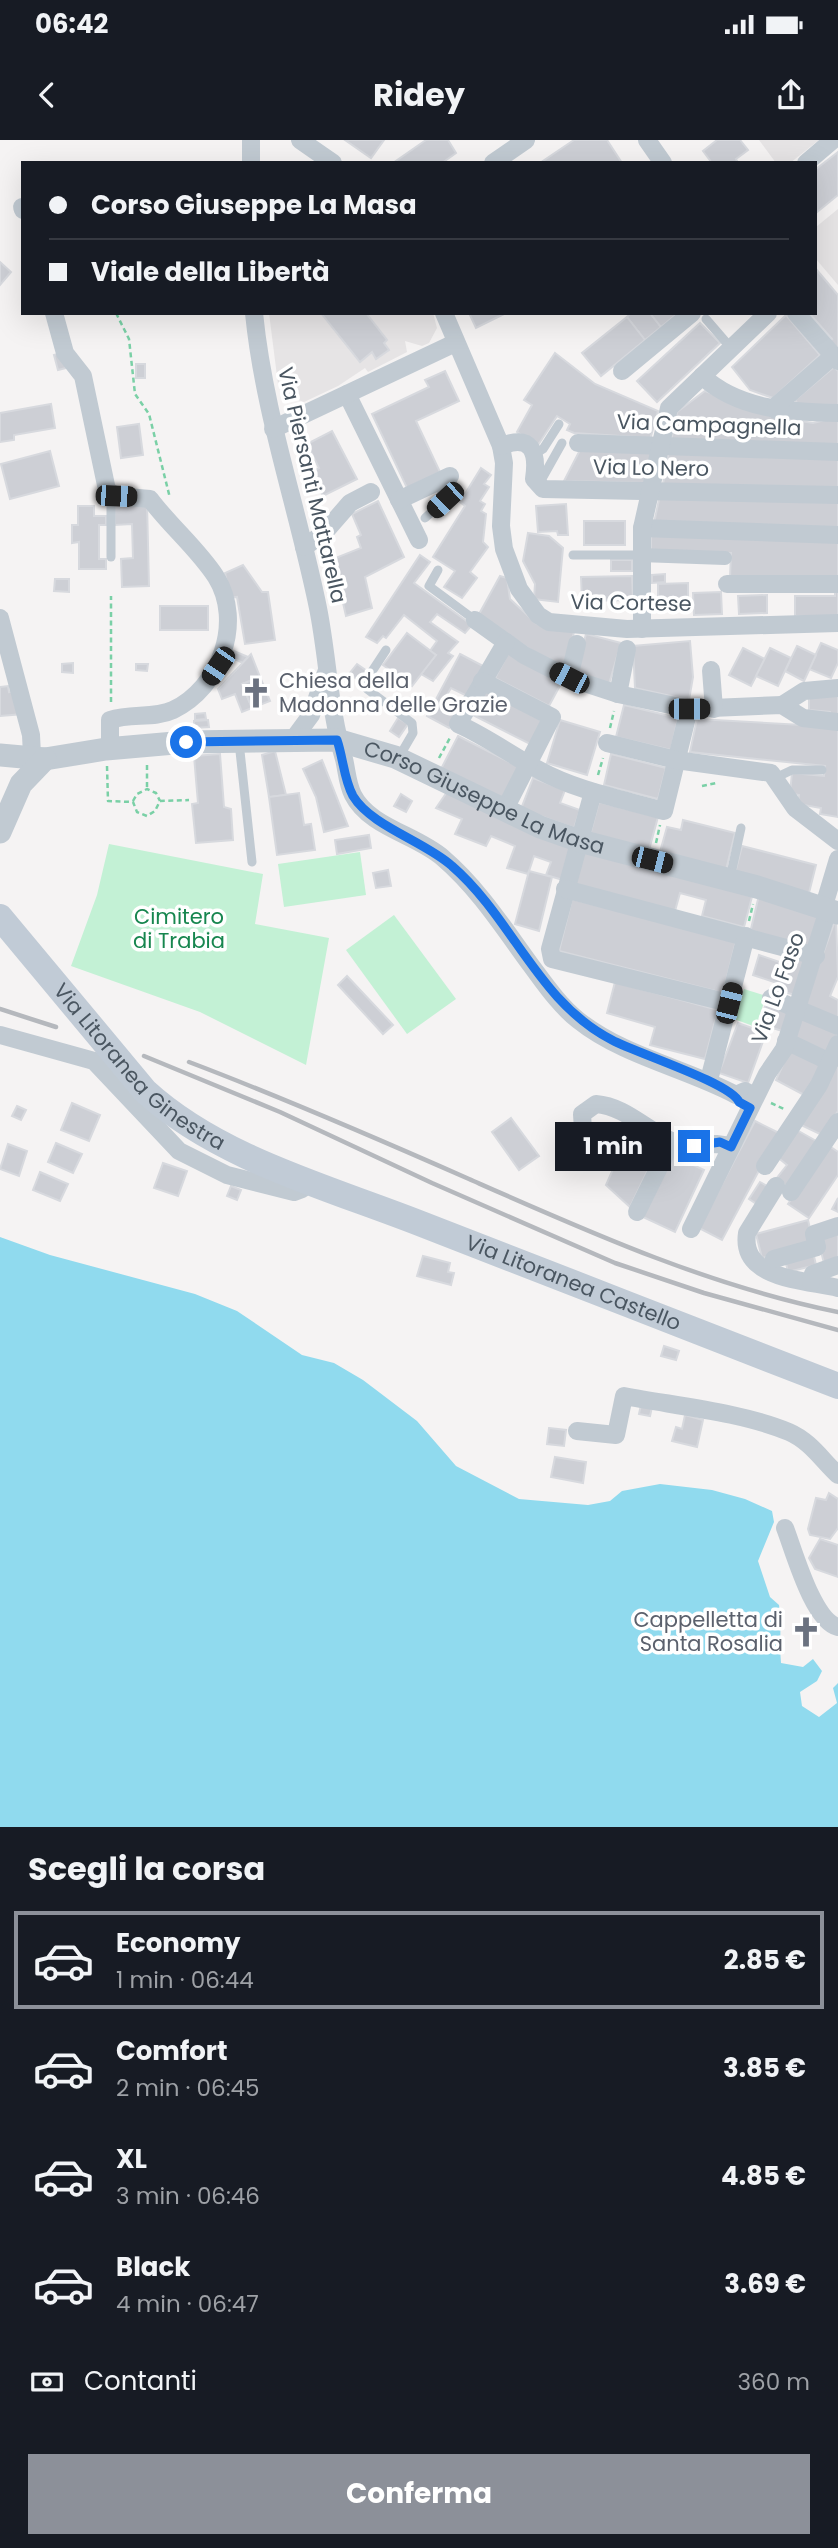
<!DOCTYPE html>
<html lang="it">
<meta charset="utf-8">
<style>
body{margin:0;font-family:Poppins,sans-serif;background:#242831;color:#f1f3f6;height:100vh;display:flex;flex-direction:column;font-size:26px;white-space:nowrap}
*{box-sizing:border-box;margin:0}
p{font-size:23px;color:#9ea1a6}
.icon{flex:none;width:38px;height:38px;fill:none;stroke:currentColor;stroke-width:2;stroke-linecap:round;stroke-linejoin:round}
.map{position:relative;height:1687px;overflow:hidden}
.side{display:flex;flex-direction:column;background:#171b24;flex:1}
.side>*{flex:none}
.hud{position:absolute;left:21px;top:21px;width:796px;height:154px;border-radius:0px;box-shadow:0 7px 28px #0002;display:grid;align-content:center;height:154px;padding:0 28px;background:#171b24}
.end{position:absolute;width:32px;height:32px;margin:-16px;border:9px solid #1a73e8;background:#fff;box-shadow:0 0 0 4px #fff}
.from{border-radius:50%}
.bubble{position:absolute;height:49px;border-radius:0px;background:#171b24;box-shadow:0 7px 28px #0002;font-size:23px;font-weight:700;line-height:49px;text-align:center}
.car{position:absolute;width:21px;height:42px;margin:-21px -10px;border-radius:9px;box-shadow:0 0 5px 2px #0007;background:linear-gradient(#222 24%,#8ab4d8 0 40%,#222 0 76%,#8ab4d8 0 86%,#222 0)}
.hud b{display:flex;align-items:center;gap:24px;height:66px;font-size:26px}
.hud b+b{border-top:2px solid #363941}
.hud i{width:18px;height:18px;background:#f1f3f6}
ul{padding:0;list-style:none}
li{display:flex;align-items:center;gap:21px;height:98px;margin:0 14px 10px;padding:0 14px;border:4px solid transparent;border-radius:0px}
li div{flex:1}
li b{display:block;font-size:26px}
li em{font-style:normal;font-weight:700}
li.current{border-color:#8c9099}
li>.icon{width:63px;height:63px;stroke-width:1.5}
h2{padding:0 28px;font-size:32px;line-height:84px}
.pay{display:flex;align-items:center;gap:18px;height:77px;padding:0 28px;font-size:26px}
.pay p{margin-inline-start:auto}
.primary-button{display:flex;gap:14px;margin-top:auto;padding:14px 28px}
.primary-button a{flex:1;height:80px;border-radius:0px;background:#8c9099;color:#fff;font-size:28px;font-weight:700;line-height:80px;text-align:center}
.status{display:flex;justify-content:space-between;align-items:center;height:49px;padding:0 35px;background:#171b24;direction:ltr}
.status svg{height:19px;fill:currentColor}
header{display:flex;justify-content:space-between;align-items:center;height:91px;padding:0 28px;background:#171b24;font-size:32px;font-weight:700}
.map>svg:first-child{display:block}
</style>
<div class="status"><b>06:42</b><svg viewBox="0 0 49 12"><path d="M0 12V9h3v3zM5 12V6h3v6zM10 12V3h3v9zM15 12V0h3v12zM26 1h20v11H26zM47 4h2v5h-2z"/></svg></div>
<header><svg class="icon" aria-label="back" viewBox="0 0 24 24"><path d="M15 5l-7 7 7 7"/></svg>Ridey<svg class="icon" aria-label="share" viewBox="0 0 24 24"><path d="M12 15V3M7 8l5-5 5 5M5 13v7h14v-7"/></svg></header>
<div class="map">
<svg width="838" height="1687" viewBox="0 0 838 1687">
<rect width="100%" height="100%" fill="#f5f3f3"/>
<g fill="#e6e4e5">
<path d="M759 0H819L790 23H776Z"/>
<path d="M838 69V145L816 119V87Z"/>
<path d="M269 173H433L437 188 429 203 422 206 405 201 407 212 368 232 365 228 338 246 304 262 284 255 278 244Z"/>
</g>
<g fill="#c3f1d5">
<path d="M109 704 263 734 255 784 329 798 306 925 200 872 71 826 97 755Z"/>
<path d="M360 712 366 755 284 767 278 724Z"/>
<path d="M394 775 456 859 407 894 346 810Z"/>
<path d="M744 849 766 856 756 887 734 879Z"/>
</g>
<path fill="#90daee" d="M0 1097 50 1115 195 1154 237 1171 302 1215 334 1223 363 1240 417 1281 456 1326 519 1359 588 1365 610 1361 622 1351 660 1344 712 1350 745 1359 772 1371 774 1382 758 1421 770 1457 779 1465C782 1485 779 1503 781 1523L803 1527 813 1519 822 1531 817 1541 800 1552 802 1566 819 1577 837 1563 833 1548 838 1543V1687H0Z"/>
<g fill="#cdcfd5" stroke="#d7d9de" stroke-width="2">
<path d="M345 0H384L371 18Z"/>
<path d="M426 0H448L456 13 442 23H393Z"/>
<path d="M574 0H607L622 23H540Z"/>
<path d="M717 0H740L748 10 736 19 738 23H712L703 11Z"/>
<path d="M838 12V55L816 73V29Z"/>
<path d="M0 122 11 132 0 145Z"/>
<path d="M816 129 838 155V216L826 202 832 199 809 173H816Z"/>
<path d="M321 173H366L387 200 384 203 389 210 376 219 372 212 360 222Z"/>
<path d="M469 173H506L476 188Z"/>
<path d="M631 173H650L661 187 645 200 627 177Z"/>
<path d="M650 173H678L661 187Z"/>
<path d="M786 175 820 215 773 258 750 250 732 227Z"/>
<path d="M627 177 645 200 601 236 582 213Z"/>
<path d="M700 183 720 203 657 262 637 241Z"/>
<path d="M62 213 66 228 58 230 54 215Z"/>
<path d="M555 213 595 244 658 271 649 303 636 297 574 293 567 290 570 284 557 276 538 305 517 292 532 265 524 260Z"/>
<rect x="136" y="224" width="9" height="14"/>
<path d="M834 227 838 231V267L801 268 795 260Z"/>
<path d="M445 231 459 261 416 281 440 332 407 348 372 274 429 247 425 240Z"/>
<path d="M705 251 776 277 813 283 838 277V307L671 301 677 272Z"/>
<path d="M51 264 55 288 14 295V300L0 302V273Z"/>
<path d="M139 284 143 315 121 318 117 287Z"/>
<path d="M332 291 357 339 323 356 312 332 319 328 307 304Z"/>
<path d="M580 310 652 312 646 343 564 341Z"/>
<path d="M50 311 59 346 10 359 1 324Z"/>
<path d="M669 311 838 317V349L663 344Z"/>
<path d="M481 328 491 335 484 344 489 347 480 361 485 364 481 371 486 374 483 402 488 407 470 432 477 438 462 458 444 447 455 431 433 417 465 366 460 362Z"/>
<path d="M456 343 461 353 454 356 449 346Z"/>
<path d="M660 355 838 359V389L654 383Z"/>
<path d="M378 361 404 417 365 437 372 468 346 476 333 419 361 408 357 397 361 395 352 374Z"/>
<path d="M147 363 149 446 122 447 121 419 133 418 132 384 115 385 114 364Z"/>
<path d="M566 364 568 395H558L557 391 538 392 536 366Z"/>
<path d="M78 366H94V376H106V385H99V419H106V429H79V402L72 403V385H78Z"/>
<rect x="584" y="381" width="41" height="24"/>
<path d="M528 393 549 396 563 408 558 462 534 459 535 444 523 421Z"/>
<path d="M651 394 838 398V439L730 438 731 413 651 411Z"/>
<path d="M420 415 430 422 414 443 472 485 465 493 437 474 430 482 458 502 448 513 453 516 433 541 421 534 436 515 430 511 437 501 404 475 386 498 383 496 377 503 366 497Z"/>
<rect x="611" y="420" width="21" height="11"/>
<path d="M243 425 262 452H268L275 500 245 504 237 457 230 458 225 433Z"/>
<path d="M665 434V442L652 443V435Z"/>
<path d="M500 436 507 438 510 459 537 484 574 492 564 531 478 476Z"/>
<path d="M632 436 633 460 582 461 581 437Z"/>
<path d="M55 439H69V452L54 451Z"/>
<path d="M688 443V464H658V444Z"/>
<path d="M835 449H838V476H795V456H835Z"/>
<path d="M721 452 722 474 694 475 693 453Z"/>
<path d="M767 455V473L739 474 738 456Z"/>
<rect x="160" y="466" width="48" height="24"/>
<path d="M407 493 436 515 412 546 383 525Z"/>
<path d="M586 494 621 503 609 544 575 534Z"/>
<path d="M690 501 693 537 689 560 635 548 633 506Z"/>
<path d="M821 503 838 510V523L831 538 809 529Z"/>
<path d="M797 506 816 515 804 541 785 531Z"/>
<path d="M743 508 765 519 751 546 729 535Z"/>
<path d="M770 508 791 518 778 546 756 536Z"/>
<path d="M229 509 248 517 243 523 228 516Z"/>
<path d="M509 512 563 540 549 566 495 538Z"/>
<path d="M251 514 260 537 242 544 252 568 242 572 235 554 222 559 218 549Z"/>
<path d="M460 514 483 526 467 556 451 548 445 558 461 567 449 588 427 576Z"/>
<path d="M73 523V533L62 532V524Z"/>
<path d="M136 524H148L147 531 136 530Z"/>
<path d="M357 524 367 531 360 541 349 534Z"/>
<path d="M260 537 270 561 252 568 242 544Z"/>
<path d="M8 546 9 552 16 551 23 574 0 576V547Z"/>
<path d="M486 551 543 581 530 604 473 575Z"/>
<path d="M838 552V578H830V572L809 570V555Z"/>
<path d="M624 565 678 578 671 610 616 597Z"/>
<path d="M205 573 206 579 195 580V574Z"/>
<path d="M398 578 408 584 399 597 390 591Z"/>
<path d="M697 579 838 587V677L820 674 821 668 798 664 799 655 790 653 792 633 824 636 825 626 690 612Z"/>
<path d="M208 580 209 587 194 588V581Z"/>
<path d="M560 580 600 592 587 635 547 623Z"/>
<path d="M458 596 519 627 502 660 441 629Z"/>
<path d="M275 611 286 655 269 657 262 615Z"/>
<path d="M220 614 224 667 231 669 233 700 196 703 192 664 198 663 194 616Z"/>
<path d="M611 614 666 628 658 659 604 645Z"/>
<path d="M322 620 348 686 324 692 316 657 303 629Z"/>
<path d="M533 638 565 650 560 663 580 670 574 688 521 669Z"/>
<path d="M447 652 574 705 563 740 546 735 551 722 534 716 528 734 507 728 515 706 491 696 486 706 455 694 462 679 436 668Z"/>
<path d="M299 653 304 685 311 684 315 710 277 715 269 657Z"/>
<path d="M401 654 412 661 406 672 394 666Z"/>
<path d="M599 662 658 677 649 710 590 695Z"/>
<path d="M683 680 735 693 726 730 660 712 667 687 681 690Z"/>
<path d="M369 695 371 708 337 714 335 700Z"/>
<path d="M581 706 753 753 744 787 702 776 706 760 680 753 675 771 571 743Z"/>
<path d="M742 706 816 725 809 753 735 733Z"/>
<path d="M388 730 391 746 376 748 373 733Z"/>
<path d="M529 731 552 737 539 791 515 784Z"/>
<path d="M759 755 824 774 812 809 750 793Z"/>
<path d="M572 759 736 801 723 853 559 811Z"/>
<path d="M836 778 838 837 830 856 838 860V881L804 866Z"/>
<path d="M759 815 791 826 795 815 806 819 795 855 781 851 783 845 753 835Z"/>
<path d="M347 836 393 885 383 894 338 845Z"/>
<path d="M615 842 718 870 705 919 650 905 655 887 607 873Z"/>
<path d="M767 861 793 869 785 892 773 888 775 880 762 876Z"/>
<path d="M800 875 838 893 828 916 793 901Z"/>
<path d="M738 883 766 893 748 943 719 933Z"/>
<path d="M791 907 824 923 808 957 776 940Z"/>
<path d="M838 914V971L822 995 799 984Z"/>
<path d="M72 963 100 975 89 1001 61 990Z"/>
<path d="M17 966 26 970 21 980 12 976Z"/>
<path d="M511 978 539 1016 519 1030 492 992Z"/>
<path d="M755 981 779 993 722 1100 699 1088Z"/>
<path d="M795 989 818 1002 788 1047 776 1039 787 1025 775 1015Z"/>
<path d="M629 993 658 1009 630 1067 606 1045Z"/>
<path d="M56 1003 82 1014 73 1033 48 1022Z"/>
<path d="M8 1004 27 1011 19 1036 0 1029Z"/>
<path d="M828 1005 838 1012V1035L809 1078 788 1064Z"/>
<path d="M672 1015 704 1030 675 1092 643 1077Z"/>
<path d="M163 1023 187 1031 178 1056 154 1048Z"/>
<path d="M40 1032 68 1044 60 1061 33 1050Z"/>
<path d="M760 1042 769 1047 758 1065 749 1059Z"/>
<path d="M231 1046 241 1050 237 1060 227 1056Z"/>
<path d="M838 1058V1072L832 1069Z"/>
<path d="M808 1080 814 1105 762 1118 756 1094Z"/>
<path d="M838 1093V1122L825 1127 818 1100Z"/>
<path d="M813 1112 816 1125 788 1132 785 1119Z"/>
<path d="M423 1116 450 1123 448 1132 454 1133 451 1145 417 1136Z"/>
<path d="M664 1206 679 1211 676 1220 661 1216Z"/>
<path d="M641 1265 652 1267 650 1276 639 1274Z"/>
<path d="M685 1275 703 1280 697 1307 672 1301 676 1287 682 1289Z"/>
<path d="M549 1288 566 1290 564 1306 547 1304Z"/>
<path d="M555 1317 586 1322 583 1343 551 1337Z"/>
<path d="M829 1353 838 1359V1388L830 1399 810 1395 808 1389 816 1358 826 1360Z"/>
<path d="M820 1399 838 1405V1437L815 1429 809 1418Z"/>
</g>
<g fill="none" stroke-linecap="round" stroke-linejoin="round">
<g stroke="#7ad0a6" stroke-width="2.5" stroke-dasharray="5 3.5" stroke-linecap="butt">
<path d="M116 173 129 199 135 254 149 274 170 358"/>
<path d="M111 562V456"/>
<path d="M610 588 614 571"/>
<path d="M439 618 451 596"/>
<path d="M147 625V649"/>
<path d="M107 626 108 661 133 662 137 672 147 676 155 671 160 661 189 660"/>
<path d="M598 635 603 618"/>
<path d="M702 646 716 643"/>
<path d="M133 661 137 654 147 649 156 653 160 661"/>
<path d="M656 703 660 685"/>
<path d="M749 781 753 764"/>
<path d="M771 963 784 969"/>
</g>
<g stroke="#c1cad2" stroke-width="9">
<path d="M706 179 731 208"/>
<path d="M535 314 543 309 559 284"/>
<path d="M539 344 562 303"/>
<path d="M425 378 445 360 438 342"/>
<path d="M573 415H640"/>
<path d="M111 417V354"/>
<path d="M438 430 429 446 475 480"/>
<path d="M386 510 365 542 367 549 412 583 413 593 399 617"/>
<path d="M239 602 252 722"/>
<path d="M775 638 792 630H822"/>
<path d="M730 738 741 688"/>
</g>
<path stroke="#c1cad2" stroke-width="14" d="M640 415 725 418"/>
<g stroke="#c1cad2" stroke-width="18">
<path d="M251 0V23"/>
<path d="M300 0 333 23"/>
<path d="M647 0 663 23"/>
<path d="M493 23 526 0"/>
<path d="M806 23 833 0"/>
<path d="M22 67 23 70"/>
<path d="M54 173 65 213 83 236 107 350 116 356 150 359C170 386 198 409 216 437 244 482 220 548 173 570 154 579 131 573 110 580V608"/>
<path d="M254 173C264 274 298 369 318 468 328 518 329 570 344 619 347 631 347 643 353 655 369 687 417 695 443 718 478 748 503 787 530 824 545 844 559 865 578 880 623 916 685 928 736 955L745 951 755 956"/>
<path d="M444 173 501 306 504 323 501 386 504 409 519 449 538 475 549 482 627 489 838 483"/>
<path d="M796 173 838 221"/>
<path d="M622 231 692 173"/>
<path d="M702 236C739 270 790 272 838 273"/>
<path d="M347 254 419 400"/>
<path d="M776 270 777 265 833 216"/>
<path d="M273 289 455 203"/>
<path d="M578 303 838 312"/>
<path d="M501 306C532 294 538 312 534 339L543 349 838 355"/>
<path d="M399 360 450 336"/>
<path d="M642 388 838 395"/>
<path d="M304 407 323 394 350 363 371 352"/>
<path d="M727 444H838"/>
<path d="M0 478 31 595 32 615"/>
<path d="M475 480 524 515 569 538 618 554 689 569 782 565 803 578 838 582"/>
<path d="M642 489V388L669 268 768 173"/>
<path d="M506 502 458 584C487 597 511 615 539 630 577 651 622 659 664 671L689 569"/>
<path d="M711 530 714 569"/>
<path d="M569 538 577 504"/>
<path d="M482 541 552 577 504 671"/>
<path d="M618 554 627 509"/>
<path d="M782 565 804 551 838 548"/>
<path d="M294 598 311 575 327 530"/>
<path d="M607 603 676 620 771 633 795 668 838 701"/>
<path d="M593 652 550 809 552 819 729 863"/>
<path d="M565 749 816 816"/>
<path d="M823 769 838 719"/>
<path d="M771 858 838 886"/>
<path d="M0 895 94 921 179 1011 227 1035 294 1052 302 1049 308 1040"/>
<path d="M786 901 830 922"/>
<path d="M709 940 746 796"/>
<path d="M609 1007 593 1001 583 990 582 974 596 964C624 966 645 989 671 1001 691 1010 712 999 731 1007"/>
<path d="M765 1026 819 945 838 904"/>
<path d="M776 1046 747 1093C740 1140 806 1140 838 1148"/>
<path d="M791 1052 838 982"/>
<path d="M637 1072 672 1001"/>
<path d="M691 1089 767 934 784 909 828 770"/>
<path d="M774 1119 817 1107 814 1094 838 1086"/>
<path d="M811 1142 813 1134 838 1125"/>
<path d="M577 1291 616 1295 624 1256C676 1266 741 1272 789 1292 810 1301 822 1320 838 1335"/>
<path d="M785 1388C794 1411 813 1481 838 1487"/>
</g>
<g stroke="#c1cad2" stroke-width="23">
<path id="s1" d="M0 615 45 619 106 609 186 602 337 600 395 617 540 687 580 701 757 747 838 773"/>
<path d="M0 692 21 644 45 619"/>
</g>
<path stroke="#c1cbd6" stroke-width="26" id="s2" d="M0 777 145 951C218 1018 327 1047 419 1083 559 1137 698 1192 838 1246"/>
<g stroke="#b5b8bd" stroke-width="4.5">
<path d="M0 869 56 887"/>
<path d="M144 916 280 972 432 1043 615 1123 704 1153 838 1190"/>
<path d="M189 922C284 958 376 998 469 1039 589 1092 709 1146 838 1172"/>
</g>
</g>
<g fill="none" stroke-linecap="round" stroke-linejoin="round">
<path stroke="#1a73e8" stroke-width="9" d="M186 602 337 600C343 617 344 640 353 656 371 686 426 702 452 726 513 779 538 862 612 900 636 913 731 943 739 962L750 968 731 1007 720 1002 694 1006"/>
</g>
<defs>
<g id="church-bare" transform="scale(2.415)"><path d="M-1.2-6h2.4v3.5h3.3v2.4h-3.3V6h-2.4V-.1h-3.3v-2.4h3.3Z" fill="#6b7280" stroke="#fff" stroke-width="2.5" paint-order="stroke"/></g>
</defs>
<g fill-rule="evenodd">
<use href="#church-bare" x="256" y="553"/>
<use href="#church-bare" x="806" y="1492"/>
</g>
<g text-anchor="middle" stroke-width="7" stroke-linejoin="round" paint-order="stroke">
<g font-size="21" fill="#4a5661" stroke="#fff">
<text transform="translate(709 285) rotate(2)" y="7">Via Campagnella</text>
<text transform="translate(651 328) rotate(1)" y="7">Via Lo Nero</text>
<text transform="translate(312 345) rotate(77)" y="7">Via Piersanti Mattarella</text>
<text transform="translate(631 463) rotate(1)" y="7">Via Cortese</text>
<text dy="7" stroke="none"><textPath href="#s1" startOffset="497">Corso Giuseppe La Masa</textPath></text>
<text transform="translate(778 848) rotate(-70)" y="7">Via Lo Faso</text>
<text dy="7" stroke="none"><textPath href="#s2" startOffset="206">Via Litoranea Ginestra</textPath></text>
<text dy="7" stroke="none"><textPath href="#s2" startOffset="698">Via Litoranea Castello</textPath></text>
</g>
<g font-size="21" fill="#5b616d" stroke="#fff" text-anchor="start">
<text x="279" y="548">Chiesa della<tspan x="279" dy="24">Madonna delle Grazie</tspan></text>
<text x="783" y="1487" text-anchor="end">Cappelletta di<tspan x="783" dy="24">Santa Rosalia</tspan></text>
</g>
<g font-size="21" fill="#17864f" stroke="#fff">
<text x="179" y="784">Cimitero<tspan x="179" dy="24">di Trabia</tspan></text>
</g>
</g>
</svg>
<i class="end from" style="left:186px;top:602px"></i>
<i class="end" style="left:694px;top:1006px"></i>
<div class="bubble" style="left:555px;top:982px;width:116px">1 min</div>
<i class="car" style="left:116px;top:356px;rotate:92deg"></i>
<i class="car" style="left:445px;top:360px;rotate:227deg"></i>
<i class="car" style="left:218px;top:526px;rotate:214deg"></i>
<i class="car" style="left:569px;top:538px;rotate:297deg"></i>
<i class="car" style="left:689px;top:569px;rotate:90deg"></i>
<i class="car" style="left:652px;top:720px;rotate:104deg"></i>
<i class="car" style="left:729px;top:863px;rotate:14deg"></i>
<div class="hud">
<b><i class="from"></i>Corso Giuseppe La Masa</b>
<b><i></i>Viale della Libertà</b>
</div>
</div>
<section class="side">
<h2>Scegli la corsa</h2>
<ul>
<li class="current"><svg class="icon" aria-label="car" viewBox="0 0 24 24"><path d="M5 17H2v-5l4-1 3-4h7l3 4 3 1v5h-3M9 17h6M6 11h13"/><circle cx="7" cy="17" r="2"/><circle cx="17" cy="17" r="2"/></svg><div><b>Economy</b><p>1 min · 06:44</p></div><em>2.85 €</em></li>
<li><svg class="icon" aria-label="car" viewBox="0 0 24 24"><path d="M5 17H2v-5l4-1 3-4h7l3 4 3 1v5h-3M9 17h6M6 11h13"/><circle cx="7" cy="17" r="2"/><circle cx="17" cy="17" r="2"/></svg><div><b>Comfort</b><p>2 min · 06:45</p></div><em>3.85 €</em></li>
<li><svg class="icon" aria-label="car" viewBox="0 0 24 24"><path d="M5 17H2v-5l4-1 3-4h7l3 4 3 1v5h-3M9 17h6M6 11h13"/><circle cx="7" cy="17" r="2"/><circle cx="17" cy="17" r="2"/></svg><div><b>XL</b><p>3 min · 06:46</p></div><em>4.85 €</em></li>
<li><svg class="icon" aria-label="car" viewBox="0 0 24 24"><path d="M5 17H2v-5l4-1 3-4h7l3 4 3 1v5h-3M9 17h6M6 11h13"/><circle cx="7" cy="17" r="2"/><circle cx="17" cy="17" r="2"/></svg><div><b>Black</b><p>4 min · 06:47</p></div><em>3.69 €</em></li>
</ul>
<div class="pay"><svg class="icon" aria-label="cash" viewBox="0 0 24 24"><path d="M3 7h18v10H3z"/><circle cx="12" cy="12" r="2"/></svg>Contanti<p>360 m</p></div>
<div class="primary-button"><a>Conferma</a></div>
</section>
